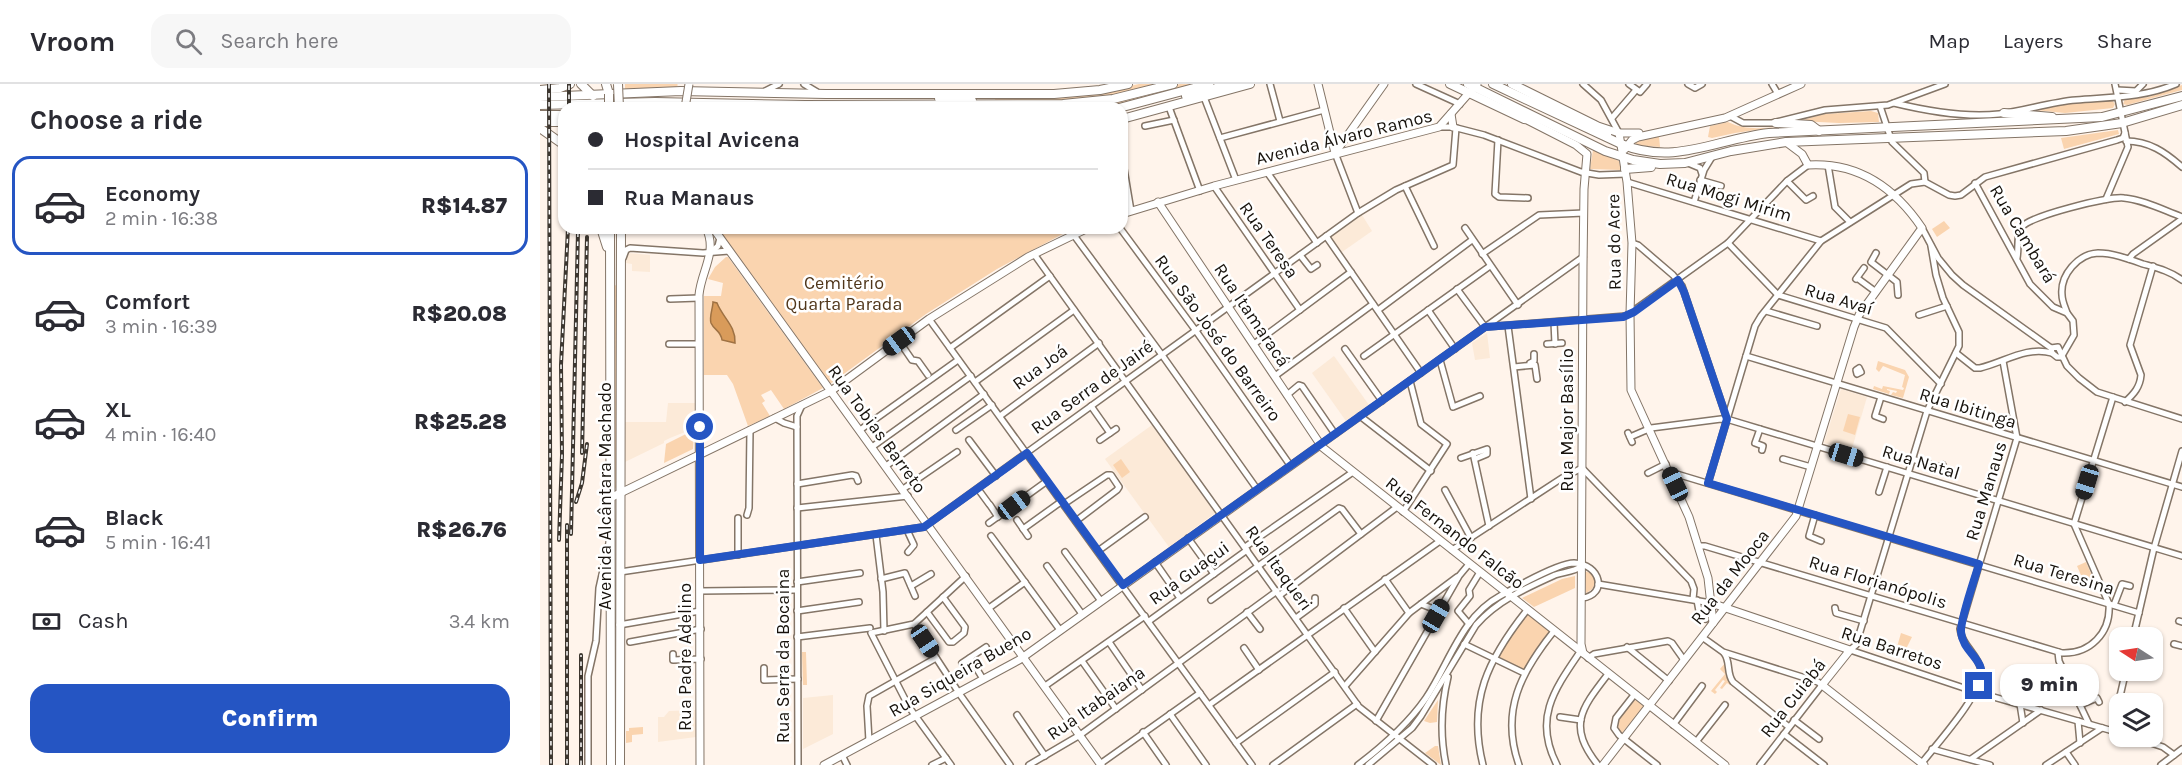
<!DOCTYPE html>
<meta charset="utf-8">
<style>
body{margin:0;font-family:Karla,sans-serif;background:#f7f7f7;color:#2b2b33;height:100vh;display:flex;flex-direction:column;font-size:22px;white-space:nowrap}
*{box-sizing:border-box;margin:0}
p{font-size:20px;color:#7c7c81}
.icon{flex:none;width:33px;height:33px;fill:none;stroke:currentColor;stroke-width:2;stroke-linecap:round;stroke-linejoin:round}
.map{position:relative;flex:1;overflow:hidden}
.sheet{display:flex;flex-direction:column;background:#fff;width:540px}
.sheet>*{flex:none}
.guide{position:absolute;left:18px;top:18px;width:570px;height:132px;border-radius:18px;box-shadow:0 2px 4px #0004;display:grid;align-content:center;height:132px;padding:0 30px;background:#fff}
.needle{width:39px;rotate:282deg}
.controls{position:absolute;left:1569px;top:543px;display:grid;gap:12px}
.controls a{display:grid;place-items:center;width:54px;height:54px;border-radius:12px;background:#fff;box-shadow:0 2px 4px #0004;font-size:30px}
.end{position:absolute;width:27px;height:27px;margin:-14px;border:8px solid #2555c3;background:#fff;box-shadow:0 0 0 3px #fff}
.from{border-radius:50%}
.bubble{position:absolute;height:42px;border-radius:18px;background:#fff;box-shadow:0 2px 4px #0004;font-size:20px;font-weight:800;line-height:42px;text-align:center}
.car{position:absolute;width:18px;height:36px;margin:-18px -9px;border-radius:8px;box-shadow:0 0 4px 2px #0007;background:linear-gradient(#222 24%,#8ab4d8 0 40%,#222 0 76%,#8ab4d8 0 86%,#222 0)}
.guide b{display:flex;align-items:center;gap:21px;height:57px;font-size:22px}
.guide b+b{border-top:2px solid #e1e1e2}
.guide i{width:15px;height:15px;background:#2b2b33}
ul{padding:0;list-style:none}
li{display:flex;align-items:center;gap:18px;height:99px;margin:0 12px 9px;padding:0 18px;border:3px solid transparent;border-radius:18px}
li div{flex:1}
li b{display:block;font-size:22px}
li em{font-style:normal;font-weight:800}
li.selected{border-color:#2555c3}
li>.icon{width:54px;height:54px;stroke-width:1.5}
h2{padding:0 30px;font-size:27px;line-height:72px}
.pay{display:flex;align-items:center;gap:15px;height:66px;padding:0 30px;font-size:22px}
.pay p{margin-inline-start:auto}
.action{display:flex;gap:12px;margin-top:auto;padding:12px 30px}
.action a{flex:1;height:69px;border-radius:18px;background:#2555c3;color:#fff;font-size:24px;font-weight:800;line-height:69px;text-align:center}
header{display:flex;align-items:center;gap:36px;box-sizing:border-box;height:84px;padding:0 30px;background:#fff;border-bottom:2px solid #e1e1e2}
header strong{font-size:28px}
nav{display:flex;gap:33px;margin-inline-start:auto;font-size:21px}
.search{width:420px;height:54px;background:#f7f7f7;display:flex;align-items:center;gap:15px;box-sizing:border-box;padding:0 21px;border-radius:18px;color:#7c7c81;font-size:22px}
main{display:flex;flex:1;min-height:0}
.map>svg:first-child{display:block}
</style>
<header>
<strong>Vroom</strong>
<div class="search"><svg class="icon" aria-label="search" viewBox="0 0 24 24"><circle cx="10" cy="10" r="6"/><path d="M15 15l6 6"/></svg>Search here</div>
<nav><a>Map</a><a>Layers</a><a>Share</a></nav>
</header>
<main>
<section class="sheet">
<h2>Choose a ride</h2>
<ul>
<li class="selected"><svg class="icon" aria-label="car" viewBox="0 0 24 24"><path d="M5 17H2v-5l4-1 3-4h7l3 4 3 1v5h-3M9 17h6M6 11h13"/><circle cx="7" cy="17" r="2"/><circle cx="17" cy="17" r="2"/></svg><div><b>Economy</b><p>2 min · 16:38</p></div><em>R$14.87</em></li>
<li><svg class="icon" aria-label="car" viewBox="0 0 24 24"><path d="M5 17H2v-5l4-1 3-4h7l3 4 3 1v5h-3M9 17h6M6 11h13"/><circle cx="7" cy="17" r="2"/><circle cx="17" cy="17" r="2"/></svg><div><b>Comfort</b><p>3 min · 16:39</p></div><em>R$20.08</em></li>
<li><svg class="icon" aria-label="car" viewBox="0 0 24 24"><path d="M5 17H2v-5l4-1 3-4h7l3 4 3 1v5h-3M9 17h6M6 11h13"/><circle cx="7" cy="17" r="2"/><circle cx="17" cy="17" r="2"/></svg><div><b>XL</b><p>4 min · 16:40</p></div><em>R$25.28</em></li>
<li><svg class="icon" aria-label="car" viewBox="0 0 24 24"><path d="M5 17H2v-5l4-1 3-4h7l3 4 3 1v5h-3M9 17h6M6 11h13"/><circle cx="7" cy="17" r="2"/><circle cx="17" cy="17" r="2"/></svg><div><b>Black</b><p>5 min · 16:41</p></div><em>R$26.76</em></li>
</ul>
<div class="pay"><svg class="icon" aria-label="cash" viewBox="0 0 24 24"><path d="M3 7h18v10H3z"/><circle cx="12" cy="12" r="2"/></svg>Cash<p>3.4 km</p></div>
<div class="action"><a>Confirm</a></div>
</section>
<div class="map">
<svg width="1642" height="681" viewBox="0 0 1642 681">
<rect width="100%" height="100%" fill="#fff4eb"/>
<g fill="#fcead8">
<path d="M822 131 832 147 802 168 791 153Z"/>
<path d="M88 169 110 171V188L92 187V180L86 179Z"/>
<path d="M947 249 950 274 935 276 932 259Z"/>
<path d="M794 272 829 321 806 337 772 289Z"/>
<path d="M1301 305 1327 313 1311 368 1284 359Z"/>
<path d="M128 319H155V344L130 354 124 357V359L85 378V338H126Z"/>
<path d="M612 341 675 429 629 463 565 375Z"/>
<path d="M293 611V650L263 665V614Z"/>
<path d="M156 626V653L118 658V633H124L129 627Z"/>
</g>
<g fill="#fad4af">
<path d="M85 0H137L138 1 135 4 85 8Z"/>
<path d="M599 0H624L579 11 519 18 455 16V12L582 4Z"/>
<path d="M640 0H660L597 17 557 24H379L595 13Z"/>
<path d="M1642 1V6L1587 21 1583 20 1585 15 1609 13Z"/>
<path d="M1572 16 1575 20 1573 24 1525 29 1494 26V23Z"/>
<path d="M1331 27 1338 29 1339 38 1299 39 1258 37 1285 30Z"/>
<path d="M1188 38C1206 47 1225 44 1244 42L1195 49 1172 54 1168 53 1170 42Z"/>
<path d="M1578 46 1579 50 1524 65 1521 54Z"/>
<path d="M1119 52 1120 63 1095 61 1096 58Z"/>
<path d="M1053 66 1079 77 1081 86 1050 85Z"/>
<path d="M1404 137 1410 144 1397 153 1392 145Z"/>
<path d="M177 144H534L457 185 386 230 290 300Z"/>
<path d="M186 173H188L283 304 244 325 231 306 221 311 225 317 222 319 230 332 208 342 193 300 187 291H164V212H181L183 199 168 195 175 183Z"/>
<path d="M75 201 78 203 77 404H72L73 203Z"/>
<path d="M1338 277 1365 286 1369 293 1363 314 1351 311 1353 308 1356 309 1357 307 1347 305V306L1350 307 1349 310 1333 305 1334 302 1342 305 1343 302 1363 306 1364 304 1362 303 1365 291 1343 282 1339 288 1336 285Z"/>
<path d="M1308 330 1320 333 1315 351 1303 347Z"/>
<path d="M154 346 153 365 124 379 126 360Z"/>
<path d="M581 375 590 388 582 394 573 381Z"/>
<path d="M1546 478 1553 494 1544 498 1537 482Z"/>
<path d="M1045 487 1052 490C1057 498 1055 505 1046 509Z"/>
<path d="M1035 492V504L994 523 982 514 1022 495Z"/>
<path d="M987 526 1014 547 984 589 953 573Z"/>
<path d="M1361 549 1372 553 1365 567 1357 563Z"/>
<path d="M262 568H266L267 601H263Z"/>
<path d="M1185 579 1191 600 1190 601 1187 599 1182 605 1180 604 1185 597 1183 596 1175 606 1177 608 1175 610 1171 607 1185 590 1180 585Z"/>
<path d="M898 616 897 638 890 639 884 637Z"/>
<path d="M1096 616 1103 622V624L1081 650C1073 637 1085 627 1094 617Z"/>
<path d="M103 643V650L92 651V658L86 659V647H89V644Z"/>
<path d="M895 662H898L901 681 885 669Z"/>
</g>
<path fill="#d99b5a" stroke="#9f7243" stroke-width="1.5" d="M173 218 177 219C183 234 196 242 195 259L182 256C181 247 174 246 171 239 169 233 173 224 173 218Z"/>
<g fill="none" stroke-linecap="round" stroke-linejoin="round">
<g stroke="#847567" stroke-width="8">
<g id="minor">
<path d="M264 0 277 8"/>
<path d="M730 0 740 37"/>
<path d="M876 0 920 20"/>
<path d="M1043 0 1061 16 1079 49"/>
<path d="M1089 0 1100 8 1107 0"/>
<path d="M1148 0 1155 4 1162 0"/>
<path d="M1232 0 1238 10"/>
<path d="M1577 6 1596 7 1603 0"/>
<path d="M225 7 239 0"/>
<path d="M664 13 696 96"/>
<path d="M1354 19C1387 27 1424 34 1459 30 1485 27 1510 18 1536 16 1571 13 1603 14 1636 0"/>
<path d="M1340 22 1352 58 1384 89 1385 98"/>
<path d="M629 23 660 107"/>
<path d="M1190 32 1203 39H1232L1285 26 1348 21 1405 0"/>
<path d="M1072 34 1096 6"/>
<path d="M605 42 634 36"/>
<path d="M899 43H913L944 51 1041 88 1059 91 1086 90"/>
<path d="M680 54 784 26"/>
<path d="M958 56 955 110 959 113 988 114"/>
<path d="M1586 57C1609 57 1625 68 1642 83"/>
<path d="M795 69 818 129"/>
<path d="M582 73 591 127"/>
<path d="M1148 79 1160 84 1162 90"/>
<path d="M1288 81 1295 123 1310 138"/>
<path d="M727 88 777 159"/>
<path d="M1160 96 1181 102"/>
<path d="M1247 97 1266 116 1273 112"/>
<path d="M1087 98 1281 157"/>
<path d="M1435 99 1490 200 1513 223 1527 229 1533 237 1534 251 1523 270"/>
<path d="M674 102 760 226"/>
<path d="M865 102 894 162"/>
<path d="M1566 115 1588 63 1575 0"/>
<path d="M1154 118 1164 86 1172 73"/>
<path d="M580 144 656 247 750 381"/>
<path d="M925 144 978 221"/>
<path d="M1382 144 1398 174 1412 191 1423 201 1511 264 1512 269 1517 273H1522"/>
<path d="M533 150 622 271 717 405"/>
<path d="M786 152 881 289"/>
<path d="M1092 159 1098 161 1133 191 1142 202 1187 335"/>
<path d="M1188 159 1238 211 1346 244 1401 300"/>
<path d="M170 169 178 162 180 154"/>
<path d="M1336 169 1331 178 1357 198 1358 211"/>
<path d="M494 170 819 623 893 681"/>
<path d="M942 170 999 131 1044 129"/>
<path d="M760 171 771 185 777 181"/>
<path d="M83 174 86 166 90 164 163 169 189 167"/>
<path d="M1477 174C1479 164 1476 152 1482 143 1489 132 1570 112 1584 114 1604 116 1623 126 1642 133"/>
<path d="M1589 175 1593 170 1642 135"/>
<path d="M1317 194 1336 208"/>
<path d="M1316 195 1324 184"/>
<path d="M917 205 945 243"/>
<path d="M130 215 159 214"/>
<path d="M838 226 932 156"/>
<path d="M888 226 915 265"/>
<path d="M1226 227 1277 242"/>
<path d="M1527 229C1525 223 1522 217 1522 211 1520 191 1538 170 1558 169 1573 169 1589 175 1603 180 1617 184 1630 187 1642 196"/>
<path d="M1379 231 1407 222"/>
<path d="M389 235 712 681"/>
<path d="M1014 238 1015 260"/>
<path d="M968 242 991 415"/>
<path d="M945 243 1086 232 1188 159 1247 97 1268 81"/>
<path d="M359 257 372 276 378 277 388 291"/>
<path d="M129 260H159"/>
<path d="M714 260 811 188"/>
<path d="M1007 260 1022 259"/>
<path d="M410 264 510 192"/>
<path d="M1511 264 1518 263 1527 282 1539 294 1557 308 1642 335"/>
<path d="M805 265 842 317"/>
<path d="M1416 269 1435 284H1440C1465 278 1486 262 1512 269"/>
<path d="M824 272 950 182"/>
<path d="M1206 272 1642 403"/>
<path d="M900 276 913 323 940 312"/>
<path d="M990 279 994 277V270"/>
<path d="M974 283 995 281 997 295"/>
<path d="M1319 284 1321 288 1317 290 1316 286Z"/>
<path d="M735 292 833 220"/>
<path d="M435 298 534 226"/>
<path d="M747 311 759 301 762 302 795 350"/>
<path d="M1341 313 1335 332 1343 335"/>
<path d="M1585 318C1594 310 1600 303 1601 291L1590 261 1613 182"/>
<path d="M551 322 570 349"/>
<path d="M460 332 559 259"/>
<path d="M820 332 891 387"/>
<path d="M235 334 244 339 257 343"/>
<path d="M1220 345 1215 359 1223 362 1222 366"/>
<path d="M320 346 418 276"/>
<path d="M416 346 452 321"/>
<path d="M1088 349 1092 358"/>
<path d="M1090 353 1111 344 1181 335 1190 336 1642 472"/>
<path d="M429 356 456 392"/>
<path d="M560 356 576 345"/>
<path d="M780 361 1043 173"/>
<path d="M332 363 431 292"/>
<path d="M933 369 949 442"/>
<path d="M921 374 947 365V370L935 375"/>
<path d="M1243 375 1271 383"/>
<path d="M1372 375 1399 383 1403 381"/>
<path d="M346 382 444 310"/>
<path d="M1130 388 1599 529"/>
<path d="M1108 389 1126 380"/>
<path d="M1168 399 1215 242 1221 232 1281 157 1371 100 1385 98 1409 111 1415 112 1421 111 1445 93 1577 56 1583 54 1585 49"/>
<path d="M257 400 312 391 316 392 318 397"/>
<path d="M363 405 417 368"/>
<path d="M438 405 449 420"/>
<path d="M905 406 931 454"/>
<path d="M1339 408 1347 383"/>
<path d="M524 420 567 391H571L579 403 577 406 536 437"/>
<path d="M450 421 458 433"/>
<path d="M257 424 368 412"/>
<path d="M863 428 907 360 881 340 870 297"/>
<path d="M207 431 209 424 210 346"/>
<path d="M1275 431 1269 452 1281 457"/>
<path d="M198 434V471"/>
<path d="M477 436 488 452"/>
<path d="M449 439 507 397"/>
<path d="M483 445 522 417"/>
<path d="M367 446 374 461 368 468"/>
<path d="M336 451 343 508 344 547"/>
<path d="M451 452 520 546"/>
<path d="M648 454 674 490"/>
<path d="M1158 462H1165L1522 569C1550 570 1571 549 1569 520L1534 440 1573 313"/>
<path d="M705 463 813 388"/>
<path d="M912 466 1022 394 1042 384 1151 497 1154 505 1153 515"/>
<path d="M558 467 605 433"/>
<path d="M525 468 561 517"/>
<path d="M615 478 640 514"/>
<path d="M507 482 542 530"/>
<path d="M80 488 384 443 818 129 856 106 913 81 916 44"/>
<path d="M341 495 365 489 375 512"/>
<path d="M845 495 869 529"/>
<path d="M257 498 320 489"/>
<path d="M1058 500 1171 519"/>
<path d="M371 502 391 490"/>
<path d="M160 507 257 506"/>
<path d="M740 511 857 423"/>
<path d="M671 516 799 424 802 425 821 450"/>
<path d="M1157 516 1159 527 1166 535"/>
<path d="M881 520 891 524 896 532"/>
<path d="M1574 521 1582 500 1590 502"/>
<path d="M449 524 485 498"/>
<path d="M804 524 835 568"/>
<path d="M1295 524 1296 529 1324 537"/>
<path d="M257 527 319 518"/>
<path d="M387 528 409 558H413L424 549 425 543 403 513"/>
<path d="M707 528 720 545"/>
<path d="M756 534 775 520V514"/>
<path d="M609 537 707 466"/>
<path d="M1639 537 1642 538"/>
<path d="M374 540 421 612 470 681"/>
<path d="M929 540 918 527 930 512 929 506 940 488"/>
<path d="M79 541 160 527"/>
<path d="M257 553 330 544"/>
<path d="M1162 553 1183 568 1278 598 1282 601 1220 681"/>
<path d="M1593 554 1614 464 1642 367"/>
<path d="M90 558 161 545"/>
<path d="M569 558 602 606"/>
<path d="M924 560 984 589"/>
<path d="M1634 560 1642 562"/>
<path d="M1087 563 1129 597"/>
<path d="M704 564 719 586"/>
<path d="M1310 566 1316 561 1387 327 1419 262V248L1403 214 1396 191 1391 162"/>
<path d="M1310 566 1436 608 1580 649"/>
<path d="M1518 568 1519 577 1549 640"/>
<path d="M1184 569C1191 578 1186 589 1193 598L1249 643"/>
<path d="M133 570V576L161 575"/>
<path d="M430 574 443 595"/>
<path d="M1048 574 1054 570 1128 557 1132 559 1144 576"/>
<path d="M542 577 576 625"/>
<path d="M422 579 446 563"/>
<path d="M224 584V596L258 595"/>
<path d="M505 602 605 532"/>
<path d="M805 602 869 529 917 493"/>
<path d="M1094 611 1076 634 1074 644 1079 651 1117 681"/>
<path d="M1480 620 1483 639"/>
<path d="M669 621 900 457"/>
<path d="M1540 621 1557 614 1559 618"/>
<path d="M630 630 666 681"/>
<path d="M477 631 505 672"/>
<path d="M1020 633 1041 636"/>
<path d="M1254 636 1279 655"/>
<path d="M836 637 919 492 929 480"/>
<path d="M1538 637 1540 659"/>
<path d="M1133 641 1162 602"/>
<path d="M1572 647 1586 586"/>
<path d="M603 648 626 681"/>
<path d="M1244 650 1284 681"/>
<path d="M1590 652 1623 663 1634 671"/>
<path d="M329 657 327 622 329 612 396 574"/>
<path d="M1156 658 1185 621"/>
<path d="M696 659 795 588"/>
<path d="M1392 665 1450 681"/>
<path d="M1526 668 1535 681"/>
<path d="M302 671 307 681"/>
<path d="M1431 675 1501 626"/>
<path d="M560 680 660 609"/>
<path d="M1381 680C1395 662 1445 607 1441 586 1438 570 1422 562 1420 545L1477 354 1463 277"/>
<path d="M48 681V592L56 557 59 504 69 459"/>
<path d="M258 681 257 332 262 321"/>
<path d="M392 681 406 674"/>
<path d="M411 681 369 623 331 549 374 540 426 492"/>
<path d="M489 681 540 651 737 507"/>
<path d="M733 681 817 620"/>
<path d="M818 681C843 662 868 640 886 614 909 580 921 533 960 512 974 504 1019 479 1034 479 1061 480 1068 511 1042 514"/>
<path d="M828 681 872 644 881 632 936 541C957 517 986 504 1015 491 1024 488 1034 488 1042 482"/>
<path d="M906 681C900 652 901 622 908 593"/>
<path d="M943 681C927 617 948 575 987 526"/>
<path d="M979 681C960 627 981 588 1014 547"/>
<path d="M1017 681C993 635 1014 606 1040 568"/>
<path d="M1058 681C1027 642 1041 625 1068 590"/>
<path d="M1506 681 1562 644"/>
<path d="M1621 681 1642 665"/>
</g>
</g>
<g stroke="#847567" stroke-width="9">
<g id="major">
<path d="M778 0 795 69"/>
<path d="M911 30 913 43"/>
<path d="M989 37 1036 61 1047 70 1044 105 1043 182 1041 560 1043 569"/>
<path d="M1058 42 1079 49H1099"/>
<path d="M1079 49 1087 98 1092 159 1090 230 1091 306 1149 433 1168 494 1173 539"/>
<path d="M1085 65 1092 56 1098 53 1185 34 1261 0"/>
<path d="M795 69 844 0"/>
<path d="M618 118 782 363 1185 681"/>
<path d="M582 130 674 102 899 43 937 0"/>
<path d="M173 144 561 681"/>
<path d="M70 414 291 307 389 235 488 173 548 144"/>
<path d="M1171 519 1310 566 1282 601 1384 681"/>
<path d="M160 681 159 211C161 187 178 168 166 144"/>
<path d="M284 681 479 576 780 361"/>
<path d="M1063 681 1256 432 1314 243 1319 231 1382 144C1355 104 1318 78 1268 81L1262 70 1246 58"/>
</g>
</g>
<g stroke="#847567" stroke-width="10">
<g id="highway">
<path d="M41 0 53 12"/>
<path d="M66 0 69 10"/>
<path d="M910 0 984 35 997 37"/>
<path d="M928 0 1065 67 1093 76 1120 80 1145 79 1191 67 1246 58 1526 47 1582 39 1642 21"/>
<path d="M953 0 1081 60C1135 82 1176 55 1229 49L1562 33 1642 12"/>
<path d="M972 0 1055 41 1067 50"/>
<path d="M0 6 20 4 30 0"/>
<path d="M646 12 691 0"/>
<path d="M0 13 141 7 286 10H514L560 6 588 0"/>
<path d="M399 14 432 17"/>
<path d="M0 21 115 18 265 21 523 20 573 15 633 0"/>
<path d="M579 24 669 0"/>
<path d="M1464 29 1512 33"/>
<path d="M0 31H24"/>
<path d="M582 35 710 0"/>
<path d="M0 38H24"/>
<path d="M1236 39 1271 41 1279 47"/>
<path d="M0 44 24 61"/>
<path d="M1085 85 1111 83"/>
<path d="M61 144 67 163"/>
<path d="M70 144 71 681"/>
<path d="M80 681 81 144"/>
</g>
</g>
<use href="#minor" stroke="#fff" stroke-width="5"/>
<use href="#major" stroke="#fff" stroke-width="7"/>
<use href="#highway" stroke="#fff" stroke-width="8"/>
<g stroke="#3c362f" stroke-width="4">
<g id="rail">
<path d="M9 0 11 681"/>
<path d="M29 24V0"/>
<path d="M42 369 47 153"/>
<path d="M36 418 42 399 47 360"/>
<path d="M27 441V681"/>
<path d="M31 450 38 147"/>
<path d="M19 456 22 371 21 281 28 144"/>
<path d="M41 681V571"/>
</g>
</g>
<use href="#rail" stroke="#fff" stroke-width="1.5" stroke-dasharray="4.5" stroke-linecap="butt"/>
<g stroke="#847567" stroke-width="9" stroke-linecap="butt">
<path id="major-bridge" d="M145 24 149 0"/>
</g>
<g stroke="#847567" stroke-width="10" stroke-linecap="butt">
<g id="highway-bridge">
<path d="M78 0 79 24"/>
<path d="M69 10V24"/>
</g>
</g>
<use href="#major-bridge" stroke="#fff" stroke-width="7"/>
<use href="#highway-bridge" stroke="#fff" stroke-width="8"/>
</g>
<g fill="none" stroke-linecap="round" stroke-linejoin="round">
<path stroke="#2555c3" stroke-width="8" d="M160 343V476L384 443 487 369 583 501 945 243 1083 233 1094 228 1138 196 1144 208 1187 335 1168 399 1439 480C1435 494 1420 536 1421 548 1423 571 1450 575 1439 602"/>
</g>
<g text-anchor="middle" stroke-width="5" stroke-linejoin="round" paint-order="stroke">
<g font-size="18" fill="#17120c" stroke="#fff">
<text transform="translate(804 53) rotate(-14)" y="6">Avenida Álvaro Ramos</text>
<text transform="translate(1189 113) rotate(17)" y="6">Rua Mogi Mirim</text>
<text transform="translate(1483 150) rotate(59)" y="6">Rua Cambará</text>
<text transform="translate(729 156) rotate(55)" y="6">Rua Teresa</text>
<text transform="translate(1074 158) rotate(-91)" y="6">Rua do Acre</text>
<text transform="translate(1299 215) rotate(17)" y="6">Rua Avaí</text>
<text transform="translate(712 231) rotate(56)" y="6">Rua Itamaracá</text>
<text transform="translate(678 254) rotate(54)" y="6">Rua São José do Barreiro</text>
<text transform="translate(500 283) rotate(-36)" y="6">Rua Joá</text>
<text transform="translate(552 303) rotate(-36)" y="6">Rua Serra de Jairé</text>
<text transform="translate(1428 324) rotate(17)" y="6">Rua Ibitinga</text>
<text transform="translate(1027 336) rotate(-90)" y="6">Rua Major Basílio</text>
<text transform="translate(337 345) rotate(54)" y="6">Rua Tobias Barreto</text>
<text transform="translate(1381 378) rotate(17)" y="6">Rua Natal</text>
<text transform="translate(1446 407) rotate(-73)" y="6">Rua Manaus</text>
<text transform="translate(65 412) rotate(-90)" y="6">Avenida Alcântara Machado</text>
<text transform="translate(915 449) rotate(38)" y="6">Rua Fernando Falcão</text>
<text transform="translate(739 484) rotate(54)" y="6">Rua Itaqueri</text>
<text transform="translate(649 489) rotate(-36)" y="6">Rua Guaçui</text>
<text transform="translate(1524 490) rotate(17)" y="6">Rua Teresina</text>
<text transform="translate(1190 493) rotate(-52)" y="6">Rua da Mooca</text>
<text transform="translate(1338 498) rotate(17)" y="6">Rua Florianópolis</text>
<text transform="translate(1352 564) rotate(18)" y="6">Rua Barretos</text>
<text transform="translate(243 572) rotate(-90)" y="6">Rua Serra da Bocaina</text>
<text transform="translate(145 573) rotate(-90)" y="6">Rua Padre Adelino</text>
<text transform="translate(420 588) rotate(-30)" y="6">Rua Siqueira Bueno</text>
<text transform="translate(1253 614) rotate(-52)" y="6">Rua Cuiabá</text>
<text transform="translate(556 619) rotate(-35)" y="6">Rua Itabaiana</text>
</g>
<g font-size="18" fill="#50361a" stroke="#fff">
<text x="304" y="205">Cemitério<tspan x="304" dy="21">Quarta Parada</tspan></text>
</g>
</g>
</svg>
<div class="controls">
<a><svg class="needle" viewBox="-14 -14 28 28"><path d="M0-13l5 13h-10z" fill="#e53935"/><path d="M0 13l5-13h-10z" fill="#7c7c81"/></svg></a>
<a><svg class="icon" aria-label="layers" viewBox="0 0 24 24"><path d="M12 4l9 5-9 5-9-5zM3 14l9 5 9-5"/></svg></a>
</div>
<i class="end from" style="left:160px;top:343px"></i>
<i class="end" style="left:1439px;top:602px"></i>
<div class="bubble" style="left:1460px;top:580px;width:99px">9 min</div>
<i class="car" style="left:359px;top:257px;rotate:234deg"></i>
<i class="car" style="left:1306px;top:371px;rotate:107deg"></i>
<i class="car" style="left:1547px;top:398px;rotate:197deg"></i>
<i class="car" style="left:1135px;top:400px;rotate:335deg"></i>
<i class="car" style="left:474px;top:421px;rotate:53deg"></i>
<i class="car" style="left:896px;top:532px;rotate:30deg"></i>
<i class="car" style="left:385px;top:557px;rotate:146deg"></i>
<div class="guide">
<b><i class="from"></i>Hospital Avicena</b>
<b><i></i>Rua Manaus</b>
</div>
</div>
</main>
